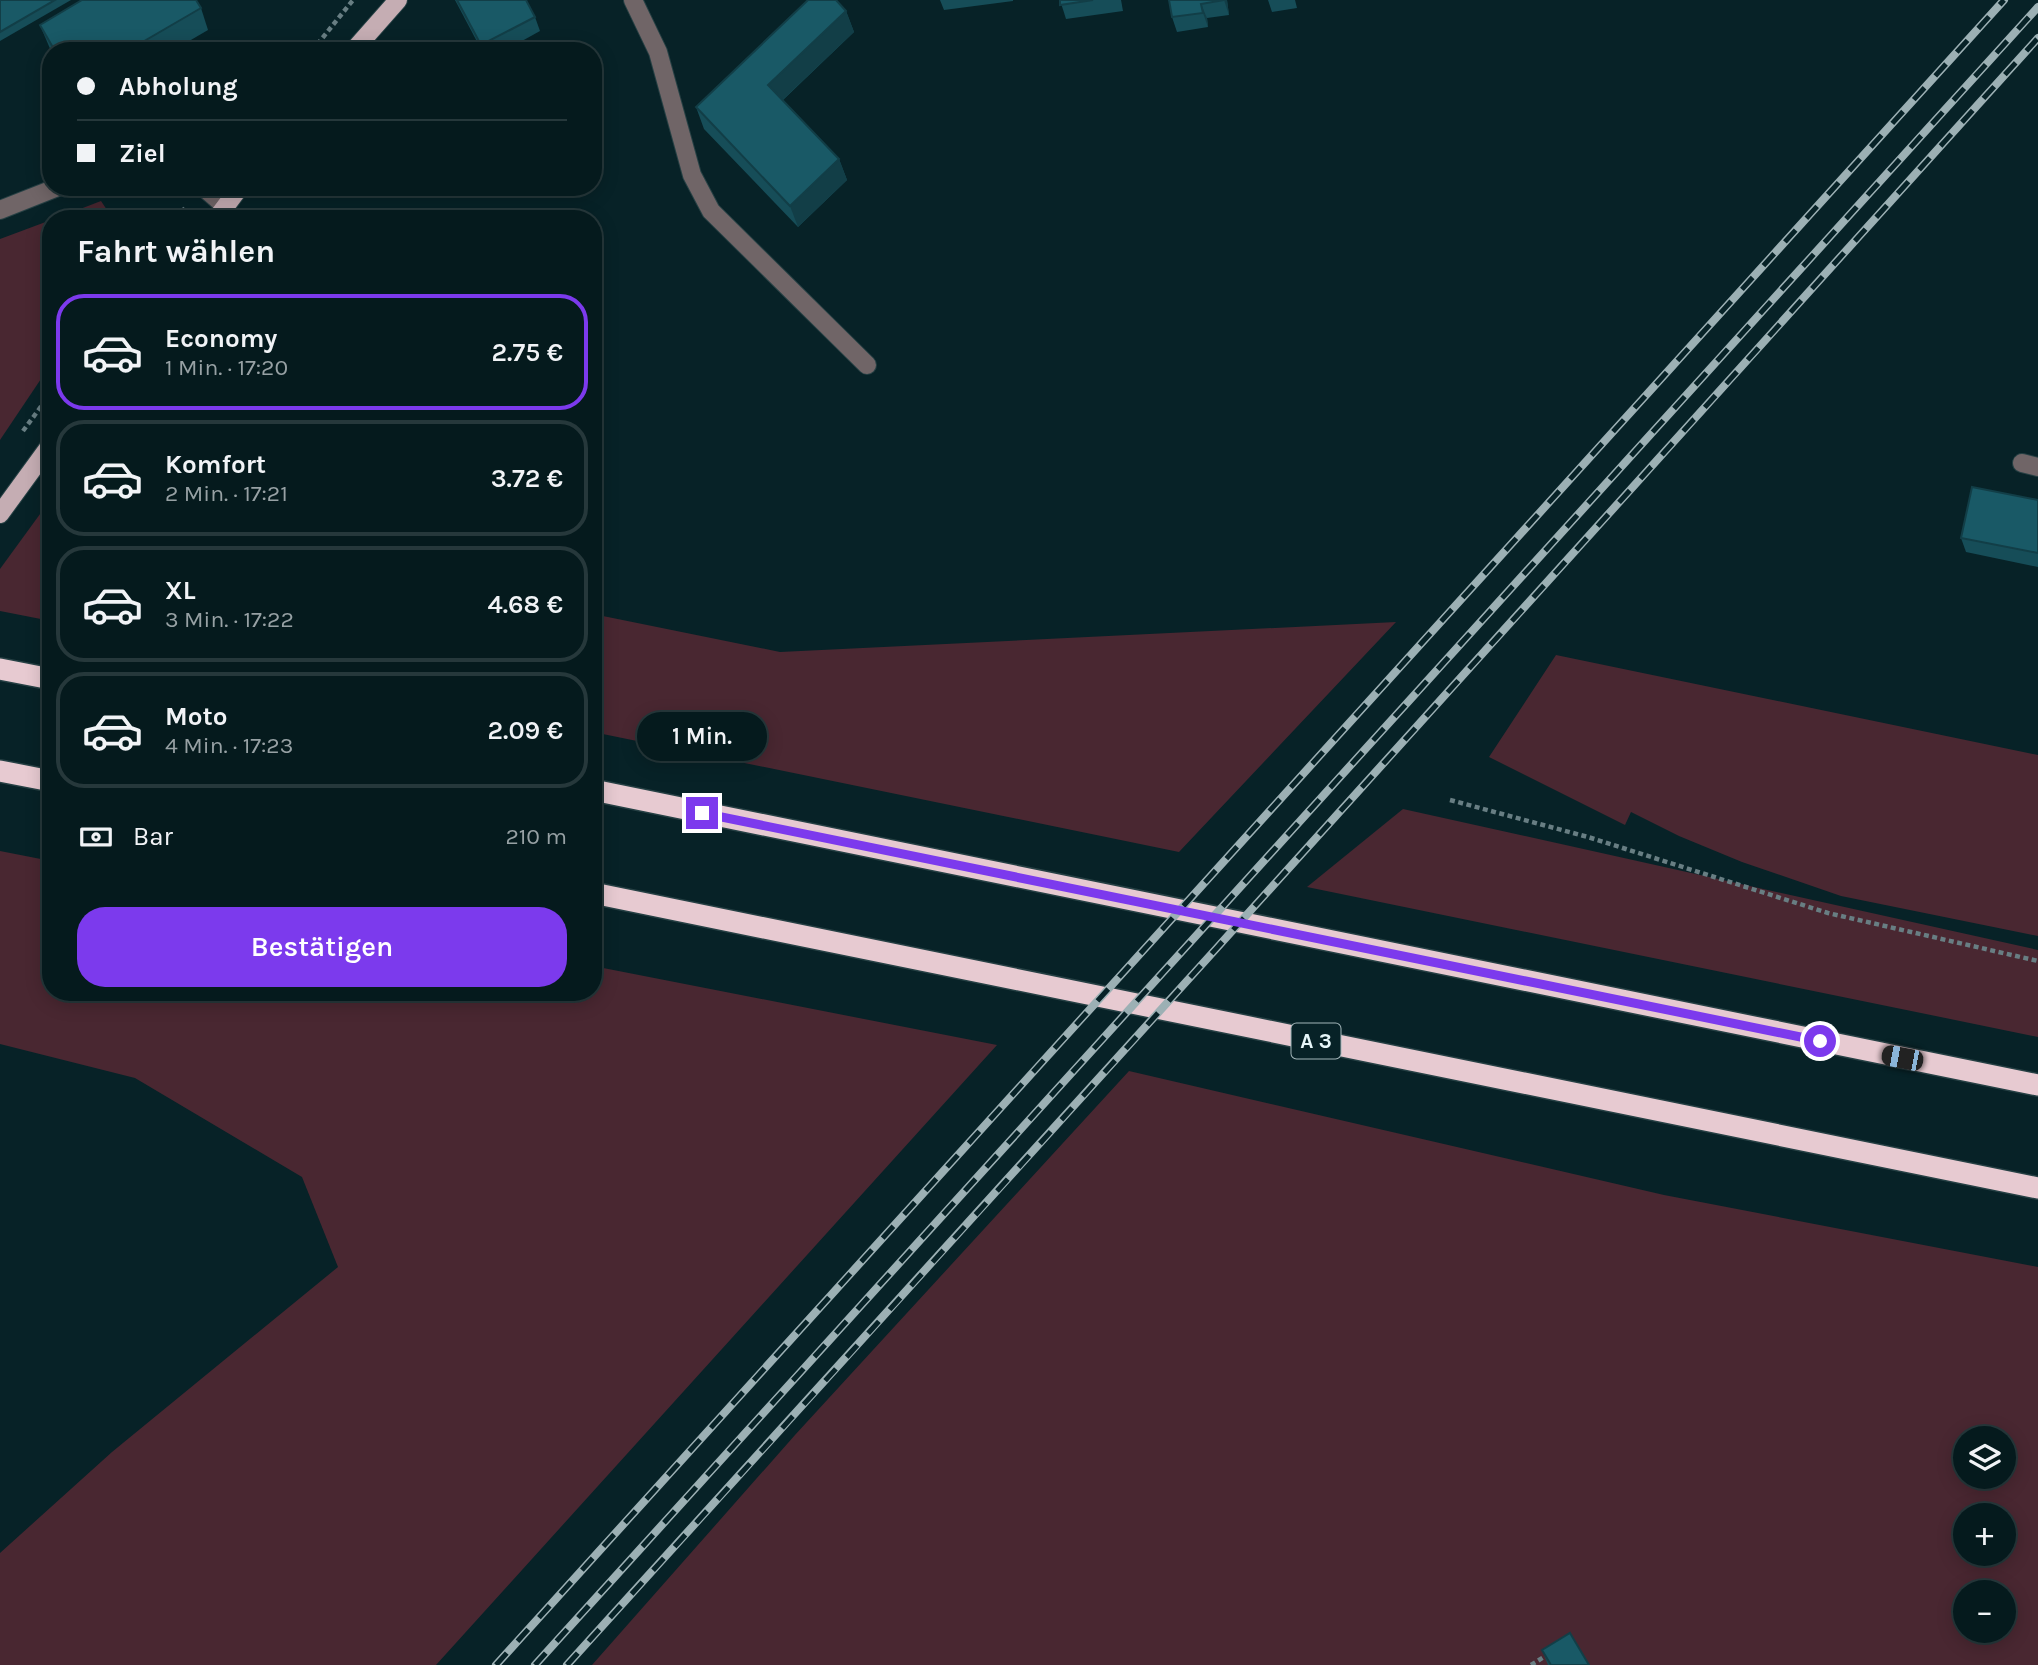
<!DOCTYPE html>
<html lang="de">
<meta charset="utf-8">
<style>
body{margin:0;font-family:Karla,sans-serif;background:#0e2326;color:#f1f3f6;height:100vh;display:flex;flex-direction:column;font-size:26px;white-space:nowrap}
*{box-sizing:border-box;margin:0}
p{font-size:23px;color:#97a1a4}
.icon{flex:none;width:38px;height:38px;fill:none;stroke:currentColor;stroke-width:2;stroke-linecap:round;stroke-linejoin:round}
.map{position:relative;flex:1;overflow:hidden}
.side{position:absolute;left:42px;top:210px;width:560px;height:791px;display:flex;flex-direction:column;background:#051a1d;border-radius:28px;box-shadow:0 4px 18px #0003,0 0 0 2px #26383b}
.side>*{flex:none}
.banner{position:absolute;left:42px;top:42px;width:560px;height:154px;border-radius:28px;box-shadow:0 4px 18px #0003,0 0 0 2px #26383b;display:grid;align-content:center;height:154px;padding:0 35px;background:#051a1d}
.buttons{position:absolute;left:1953px;top:1426px;display:grid;gap:14px}
.buttons a{display:grid;place-items:center;width:63px;height:63px;border-radius:50%;background:#051a1d;box-shadow:0 4px 18px #0003,0 0 0 2px #26383b;font-size:35px}
.end{position:absolute;width:32px;height:32px;margin:-16px;border:9px solid #7c3aed;background:#fff;box-shadow:0 0 0 4px #fff}
.from{border-radius:50%}
.bubble{position:absolute;height:49px;border-radius:24px;background:#051a1d;box-shadow:0 4px 18px #0003,0 0 0 2px #26383b;font-size:23px;font-weight:600;line-height:49px;text-align:center}
.car{position:absolute;width:21px;height:42px;margin:-21px -10px;border-radius:9px;box-shadow:0 0 5px 2px #0007;background:linear-gradient(#222 24%,#8ab4d8 0 40%,#222 0 76%,#8ab4d8 0 86%,#222 0)}
.banner b{display:flex;align-items:center;gap:24px;height:66px;font-size:26px}
.banner b+b{border-top:2px solid #26383b}
.banner i{width:18px;height:18px;background:#f1f3f6}
ul{padding:0;list-style:none}
li{display:flex;align-items:center;gap:21px;height:116px;margin:0 14px 10px;padding:0 21px;border:4px solid #26383b;border-radius:28px}
li div{flex:1}
li b{display:block;font-size:26px}
li em{font-style:normal;font-weight:600}
li.selected{border-color:#7c3aed}
li>.icon{width:63px;height:63px;stroke-width:1.5}
h2{padding:0 35px;font-size:32px;line-height:84px}
.pay{display:flex;align-items:center;gap:18px;height:77px;padding:0 35px;font-size:26px}
.pay p{margin-inline-start:auto}
.action{display:flex;gap:14px;margin-top:auto;padding:14px 35px}
.action a{flex:1;height:80px;border-radius:28px;background:#7c3aed;color:#fff;font-size:28px;font-weight:600;line-height:80px;text-align:center}
.map>svg:first-child{display:block}
</style>
<div class="map">
<svg width="2038" height="1665" viewBox="0 0 2038 1665">
<rect width="100%" height="100%" fill="#072227"/>
<g fill="#492731" fill-rule="evenodd">
<path d="M101 201 113 219H54Z"/>
<path d="M51 220V364L0 440V239Z"/>
<path d="M51 499V621L0 611V569Z"/>
<path d="M593 614 780 652 1396 622 1179 852 593 732Z"/>
<path d="M1556 655 2038 755V936L1841 896 1742 862 1679 836 1631 812 1625 825 1489 757Z"/>
<path d="M1403 809 2038 950V1037L1307 887Z"/>
<path d="M0 851 51 861V992H593V966L997 1045 436 1665H0V1553L112 1452 338 1267 302 1177 135 1078 0 1044Z"/>
<path d="M1129 1071 1664 1195 2038 1267V1665H592L795 1435ZM1965 1438H2004V1477H1965ZM1965 1516H2004V1554H1965ZM1965 1592H2004V1631H1965Z"/>
</g>
<g fill="none" stroke-linecap="round" stroke-linejoin="round">
<g stroke="#264044" stroke-width="20">
<g id="minor">
<path d="M633 0 658 52 692 175 711 211 867 365"/>
<path d="M203 187 225 206"/>
<path d="M0 210 58 187"/>
<path d="M2022 463 2038 467"/>
</g>
</g>
<g stroke="#264044" stroke-width="20">
<g id="major">
<path d="M353 51 398 0"/>
<path d="M216 219 240 187"/>
<path d="M0 514 51 444"/>
</g>
</g>
<g stroke="#264044" stroke-width="24">
<g id="highway">
<path d="M0 669 51 679"/>
<path d="M0 771 51 781"/>
<path d="M593 790 2038 1085"/>
<path d="M593 893 2038 1188"/>
</g>
</g>
<g stroke="#687e83" stroke-width="4.5" stroke-dasharray="5 3.5" stroke-linecap="butt">
<path d="M312 51 353 0"/>
<path d="M177 219 185 208"/>
<path d="M23 431 51 393"/>
<path d="M1450 800 1588 837 1828 913 2038 961"/>
<path d="M1531 1665 1547 1655"/>
</g>
<use href="#minor" stroke="#706567" stroke-width="18"/>
<use href="#major" stroke="#c5adb3" stroke-width="18"/>
<use href="#highway" stroke="#e7cad1" stroke-width="21"/>
<g stroke="#9cb0b4" stroke-width="8">
<g id="rail">
<path d="M496 1665 2004 0"/>
<path d="M535 1665 2038 7"/>
<path d="M567 1665C1059 1124 1548 581 2038 38"/>
</g>
</g>
<use href="#rail" stroke="#072227" stroke-width="5" stroke-dasharray="16" stroke-linecap="butt"/>
</g>
<g fill="#164d58">
<path d="M0 0H71L0 41Z"/>
<path d="M455 0H526L535 17 540 31 504 51H482Z"/>
<path d="M940 0H1013V1L944 10Z"/>
<path d="M1060 0H1121L1123 11 1066 19Z"/>
<path d="M1169 0H1227L1229 15 1207 18 1208 27 1177 32 1172 17Z"/>
<path d="M1268 0H1295L1297 8 1272 12Z"/>
<path d="M201 8 208 30 172 51H51L40 25Z"/>
<path d="M846 11 854 32 783 100 839 159 847 180 798 227 704 129 696 107Z"/>
<path d="M2038 500V567L1966 552 1961 538Z"/>
<path d="M1542 1650 1589 1665H1548Z"/>
</g>
<g fill="#123e47">
<path d="M1224 0H1227L1229 15Z"/>
<path d="M1201 4 1207 18 1208 27 1203 13Z"/>
<path d="M846 11 854 32 776 106 768 85Z"/>
<path d="M839 159 847 180 798 227 790 206Z"/>
</g>
<g fill="#195966" stroke="#123e47" stroke-width="2">
<path d="M0 0H55L0 32Z"/>
<path d="M82 0H196L201 8 127 51H55L40 25Z"/>
<path d="M457 0H526L535 17 481 45Z"/>
<path d="M808 0H836L846 11 768 85 839 159 790 206 696 107Z"/>
<path d="M1060 0H1093L1060 5Z"/>
<path d="M1169 0H1224L1201 4 1203 13 1172 17Z"/>
<path d="M1972 487 2038 500V553L1961 538Z"/>
<path d="M1570 1633 1589 1665H1551L1542 1650Z"/>
</g>
<g fill="none" stroke-linecap="round" stroke-linejoin="round">
<path stroke="#7c3aed" stroke-width="9" d="M702 813 1820 1041"/>
</g>
<g text-anchor="middle" stroke-width="5" stroke-linejoin="round" paint-order="stroke">
<rect fill="#072227" stroke="#a3b6ba" stroke-width="2" x="1291.5" y="1023.5" width="49" height="35" rx="5"/>
<g font-size="21" font-weight="bold" fill="#e6f6f9">
<text x="1316" y="1048">A 3</text>
</g>
</g>
</svg>
<div class="buttons">
<a><svg class="icon" aria-label="layers" viewBox="0 0 24 24"><path d="M12 4l9 5-9 5-9-5zM3 14l9 5 9-5"/></svg></a>
<a>+</a>
<a>−</a>
</div>
<i class="end from" style="left:1820px;top:1041px"></i>
<i class="end" style="left:702px;top:813px"></i>
<div class="bubble" style="left:637px;top:712px;width:130px">1 Min.</div>
<i class="car" style="left:1902px;top:1058px;rotate:281deg"></i>
<div class="banner">
<b><i class="from"></i>Abholung</b>
<b><i></i>Ziel</b>
</div>
<section class="side">
<h2>Fahrt wählen</h2>
<ul>
<li class="selected"><svg class="icon" aria-label="car" viewBox="0 0 24 24"><path d="M5 17H2v-5l4-1 3-4h7l3 4 3 1v5h-3M9 17h6M6 11h13"/><circle cx="7" cy="17" r="2"/><circle cx="17" cy="17" r="2"/></svg><div><b>Economy</b><p>1 Min. · 17:20</p></div><em>2.75 €</em></li>
<li><svg class="icon" aria-label="car" viewBox="0 0 24 24"><path d="M5 17H2v-5l4-1 3-4h7l3 4 3 1v5h-3M9 17h6M6 11h13"/><circle cx="7" cy="17" r="2"/><circle cx="17" cy="17" r="2"/></svg><div><b>Komfort</b><p>2 Min. · 17:21</p></div><em>3.72 €</em></li>
<li><svg class="icon" aria-label="car" viewBox="0 0 24 24"><path d="M5 17H2v-5l4-1 3-4h7l3 4 3 1v5h-3M9 17h6M6 11h13"/><circle cx="7" cy="17" r="2"/><circle cx="17" cy="17" r="2"/></svg><div><b>XL</b><p>3 Min. · 17:22</p></div><em>4.68 €</em></li>
<li><svg class="icon" aria-label="car" viewBox="0 0 24 24"><path d="M5 17H2v-5l4-1 3-4h7l3 4 3 1v5h-3M9 17h6M6 11h13"/><circle cx="7" cy="17" r="2"/><circle cx="17" cy="17" r="2"/></svg><div><b>Moto</b><p>4 Min. · 17:23</p></div><em>2.09 €</em></li>
</ul>
<div class="pay"><svg class="icon" aria-label="cash" viewBox="0 0 24 24"><path d="M3 7h18v10H3z"/><circle cx="12" cy="12" r="2"/></svg>Bar<p>210 m</p></div>
<div class="action"><a>Bestätigen</a></div>
</section>
</div>
